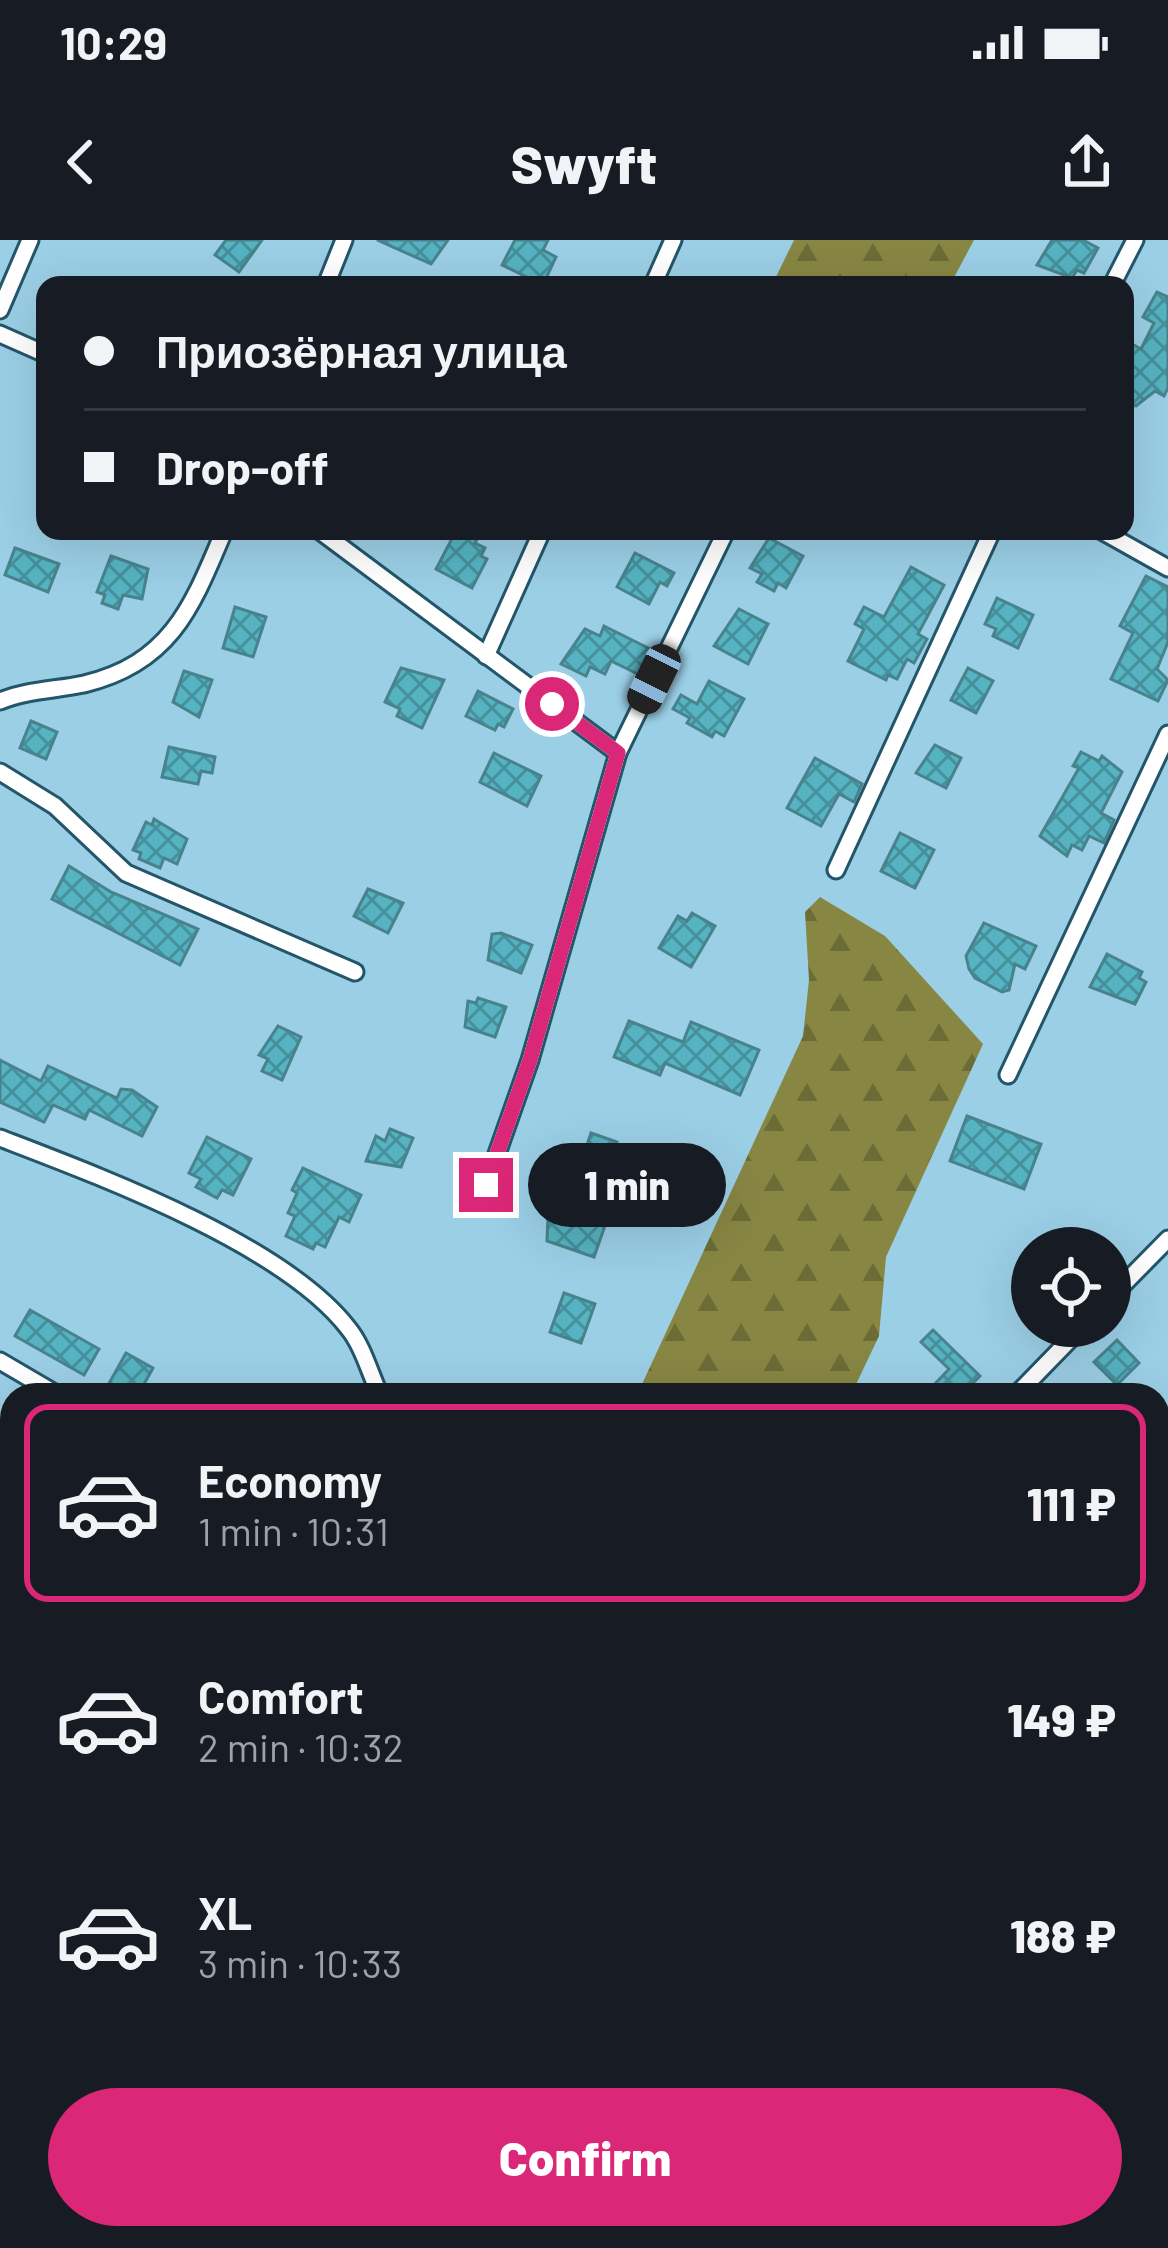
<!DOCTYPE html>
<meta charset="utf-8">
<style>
body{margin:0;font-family:Barlow,sans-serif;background:#20242c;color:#f1f3f6;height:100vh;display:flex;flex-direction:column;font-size:45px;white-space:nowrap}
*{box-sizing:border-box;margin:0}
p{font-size:39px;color:#9ea1a6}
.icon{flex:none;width:66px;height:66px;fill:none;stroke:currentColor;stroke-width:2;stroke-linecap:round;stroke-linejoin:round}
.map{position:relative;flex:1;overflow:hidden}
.sheet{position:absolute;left:0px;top:1143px;width:1170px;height:867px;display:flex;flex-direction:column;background:#171b24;border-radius:36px 36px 0 0;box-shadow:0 12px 48px #0002}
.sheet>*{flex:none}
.guide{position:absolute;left:36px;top:36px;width:1098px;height:264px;border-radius:24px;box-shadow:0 12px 48px #0002;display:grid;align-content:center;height:264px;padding:0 48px;background:#171b24}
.tools{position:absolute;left:1011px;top:987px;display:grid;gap:24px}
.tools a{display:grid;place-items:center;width:120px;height:120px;border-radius:50%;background:#171b24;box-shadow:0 12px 48px #0002;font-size:60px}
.end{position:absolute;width:54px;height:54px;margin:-27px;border:15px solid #db2777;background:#fff;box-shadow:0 0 0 6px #fff}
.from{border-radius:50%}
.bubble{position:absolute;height:84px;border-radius:42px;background:#171b24;box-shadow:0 12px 48px #0002;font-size:39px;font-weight:800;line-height:84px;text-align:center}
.car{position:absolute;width:36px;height:72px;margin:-36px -18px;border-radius:15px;box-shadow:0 0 9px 3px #0007;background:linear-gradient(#222 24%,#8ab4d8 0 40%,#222 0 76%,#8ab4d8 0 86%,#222 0)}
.guide b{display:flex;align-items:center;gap:42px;height:114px;font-size:45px}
.guide b+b{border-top:3px solid #363941}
.guide i{width:30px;height:30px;background:#f1f3f6}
ul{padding:21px 0 0;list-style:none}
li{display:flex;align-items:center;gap:36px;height:198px;margin:0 24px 18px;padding:0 24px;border:6px solid transparent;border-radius:24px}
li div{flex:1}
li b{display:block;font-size:45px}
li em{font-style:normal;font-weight:800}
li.active{border-color:#db2777}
li>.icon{width:108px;height:108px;stroke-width:1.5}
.cta{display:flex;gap:24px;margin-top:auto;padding:24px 48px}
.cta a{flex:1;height:138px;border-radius:72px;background:#db2777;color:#fff;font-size:48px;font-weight:800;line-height:138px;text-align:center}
.status{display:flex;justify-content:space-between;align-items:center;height:84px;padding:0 60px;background:#171b24;direction:ltr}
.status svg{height:33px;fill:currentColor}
header{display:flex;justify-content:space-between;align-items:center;height:156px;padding:0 48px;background:#171b24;font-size:54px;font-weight:800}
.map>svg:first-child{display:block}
</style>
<div class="status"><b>10:29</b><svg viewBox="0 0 49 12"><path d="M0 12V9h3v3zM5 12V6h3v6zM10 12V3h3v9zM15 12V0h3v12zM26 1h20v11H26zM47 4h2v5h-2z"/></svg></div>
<header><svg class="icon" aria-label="back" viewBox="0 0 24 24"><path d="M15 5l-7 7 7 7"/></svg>Swyft<svg class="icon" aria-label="share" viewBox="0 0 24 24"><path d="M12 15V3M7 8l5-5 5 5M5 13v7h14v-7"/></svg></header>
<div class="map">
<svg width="1168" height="2008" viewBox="0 0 1168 2008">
<defs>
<pattern id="forest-firs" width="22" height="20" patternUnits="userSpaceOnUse" patternTransform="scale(3)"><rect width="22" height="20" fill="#878643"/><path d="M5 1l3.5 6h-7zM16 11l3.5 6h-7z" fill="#6c6c37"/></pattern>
<pattern id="building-cross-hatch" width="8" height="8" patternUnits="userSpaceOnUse" patternTransform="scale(3)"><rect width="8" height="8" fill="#56b3c1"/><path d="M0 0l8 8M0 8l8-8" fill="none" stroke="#45909c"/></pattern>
</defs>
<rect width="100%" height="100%" fill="#9bcfe6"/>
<g fill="url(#forest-firs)">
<path d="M794 0H974L950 45H772Z"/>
<path d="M820 657 885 696 983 804 886 1017 879 1096 851 1155H637L803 796 809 740 805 672Z"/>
<path d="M81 1998H680L675 2008H75Z"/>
</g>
<g fill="url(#building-cross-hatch)" stroke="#48838c" stroke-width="3">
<path d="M226 0H262L239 32 215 15Z"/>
<path d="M377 0H448L431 24Z"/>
<path d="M515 0H548L543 10 556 17 543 45 502 25Z"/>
<path d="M1052 0H1083L1098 8 1084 33 1077 30 1072 38 1037 25Z"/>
<path d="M1157 52 1168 57V148L1164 156 1155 151 1136 166 1125 160V100L1141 109 1154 83 1143 77Z"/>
<path d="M456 291 479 295 475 303 485 308 481 316 487 319 472 348 436 329Z"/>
<path d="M769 298 803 316 786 348 778 343 774 351 757 342 762 334 750 328Z"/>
<path d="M15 308 59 324 48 352 5 335Z"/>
<path d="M635 313 674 333 667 346 660 342 649 364 617 347Z"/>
<path d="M111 316 148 329 142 359 123 355 118 369 102 363 105 355 97 352Z"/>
<path d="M911 327 944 345 918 394 927 399 914 423 907 419 897 439 888 435 886 440 848 421 864 389 855 384 864 367 884 377Z"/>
<path d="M1146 336 1168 347V402L1157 429 1168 440 1158 461 1111 439 1133 393 1120 386Z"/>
<path d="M997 358 1033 375 1018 408 993 396 996 389 985 384Z"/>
<path d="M235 367 266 377 253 417 223 408Z"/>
<path d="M739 369 768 384 748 424 714 406Z"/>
<path d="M604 386 654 411 642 436 611 421 605 434 590 427 586 436 561 424 585 389 600 396Z"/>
<path d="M401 428 444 440 422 488 397 476 400 469 385 462Z"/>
<path d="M968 428 993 441 976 473 951 460Z"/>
<path d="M184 431 212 440 199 477 173 462Z"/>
<path d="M709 441 744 459 724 496 715 491 712 497 687 483 690 478 673 469 681 455 697 464Z"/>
<path d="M478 451 513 469 504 487 498 484 495 490 466 476Z"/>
<path d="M31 481 57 492 46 519 20 508Z"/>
<path d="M935 505 961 518 946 548 916 533Z"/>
<path d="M169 507 215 517 212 533 201 531 198 544 162 537Z"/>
<path d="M1081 512 1099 521 1102 516 1122 532 1101 573 1114 580 1104 603 1089 596 1082 610 1072 605 1067 616 1040 596 1079 528 1073 526Z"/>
<path d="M494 513 541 536 527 566 480 542Z"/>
<path d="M815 518 862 544 854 562 839 554 821 586 787 568Z"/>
<path d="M154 579 187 599 177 624 164 618 160 628 139 619 141 613 133 610 146 582 152 585Z"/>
<path d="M900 593 934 610 915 648 881 631Z"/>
<path d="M69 626 111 652 198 689 180 725 52 659Z"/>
<path d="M368 649 403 663 388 693 354 676Z"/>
<path d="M692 673 715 686 691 727 659 708 678 676 687 681Z"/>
<path d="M984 683 1036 706 1025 729 1015 724 1009 750 1002 752 975 738 969 729 966 716Z"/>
<path d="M501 693 532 705 521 733 488 720 492 694Z"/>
<path d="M1107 714 1142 732 1139 738 1146 742 1135 764 1090 747Z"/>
<path d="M478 758 506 767 495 797 465 787 468 761 476 763Z"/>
<path d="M629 781 683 802 691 782 759 810 740 855 665 823 660 835 614 817Z"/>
<path d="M278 786 301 797 282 840 262 831 268 819 259 815Z"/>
<path d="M0 820 41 841 48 826 117 858 121 849 132 850 157 867 142 896 89 870 85 879 53 865 44 882 0 862Z"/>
<path d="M967 876 1041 904 1024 949 950 921Z"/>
<path d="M390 889 413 898 401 927 366 921 376 896 385 901Z"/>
<path d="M591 893 617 902 615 911 620 913 614 934 581 923Z"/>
<path d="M207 897 251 919 233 955 222 950 217 958 196 947 201 939 189 933Z"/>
<path d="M303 928 361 955 349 982 339 977 325 1007 316 1003 313 1009 286 996 295 976 288 973 297 953 292 950Z"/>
<path d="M562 964 607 980 594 1017 547 1001 548 977 557 980Z"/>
<path d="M564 1053 595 1064 581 1103 550 1092Z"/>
<path d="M30 1070 99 1109 84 1135 15 1096Z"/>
<path d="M933 1090 980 1136 961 1155H940L932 1147 949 1129 921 1102Z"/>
<path d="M1117 1100 1139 1123 1117 1145 1094 1122Z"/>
<path d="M126 1113 153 1128 138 1155H122L107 1147Z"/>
</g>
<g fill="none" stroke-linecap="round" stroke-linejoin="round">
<g stroke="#24566a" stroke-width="21">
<g id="minor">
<path d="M326 45 344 0"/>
<path d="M653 45 673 0"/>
<path d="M1112 45 1135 0"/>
<path d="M0 70 30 0"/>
<path d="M0 94 45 114"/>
<path d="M320 291 618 513"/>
<path d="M1102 291 1168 328"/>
<path d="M486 416 542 291"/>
<path d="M0 461C27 450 55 450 84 444 171 423 192 367 224 291"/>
<path d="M0 532 55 566 126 633 355 732"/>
<path d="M836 630 992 291"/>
<path d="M1008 835 1168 494"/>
<path d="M0 898C99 936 283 1004 348 1088 363 1106 370 1134 380 1155"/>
<path d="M486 945 530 820 618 513 726 291"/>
<path d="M1110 1058 1168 999"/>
<path d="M0 1121 58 1155"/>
<path d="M1016 1155 1083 1086"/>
<path d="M1158 1364 1168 1354"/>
<path d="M0 1429 12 1427"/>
<path d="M0 1662 12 1660"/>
</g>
</g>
<g stroke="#24566a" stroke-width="27">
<g id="secondary">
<path d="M1158 1677 1168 1675"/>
<path d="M0 1954 12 1951"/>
</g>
</g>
<use href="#minor" stroke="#fff" stroke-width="15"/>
<use href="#secondary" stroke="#fff" stroke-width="21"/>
</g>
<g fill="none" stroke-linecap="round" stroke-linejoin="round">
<path stroke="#db2777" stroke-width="15" d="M486 945 530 820 618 513 552 464"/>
</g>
</svg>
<div class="tools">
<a><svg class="icon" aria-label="locate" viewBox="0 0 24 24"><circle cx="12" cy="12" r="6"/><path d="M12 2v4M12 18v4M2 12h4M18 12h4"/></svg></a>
</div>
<i class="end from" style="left:552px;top:464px"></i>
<i class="end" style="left:486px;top:945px"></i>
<div class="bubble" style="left:528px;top:903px;width:198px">1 min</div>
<i class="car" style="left:654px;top:439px;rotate:206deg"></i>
<div class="guide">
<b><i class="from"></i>Приозёрная улица</b>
<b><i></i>Drop-off</b>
</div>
<section class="sheet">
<ul>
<li class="active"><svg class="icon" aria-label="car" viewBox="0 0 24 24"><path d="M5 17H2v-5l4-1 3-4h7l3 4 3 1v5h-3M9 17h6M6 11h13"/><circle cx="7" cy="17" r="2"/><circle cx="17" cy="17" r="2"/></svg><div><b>Economy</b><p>1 min · 10:31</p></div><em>111 ₽</em></li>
<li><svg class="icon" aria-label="car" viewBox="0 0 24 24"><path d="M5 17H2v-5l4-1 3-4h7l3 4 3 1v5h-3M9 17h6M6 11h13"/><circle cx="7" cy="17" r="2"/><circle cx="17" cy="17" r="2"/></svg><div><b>Comfort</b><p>2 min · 10:32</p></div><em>149 ₽</em></li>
<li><svg class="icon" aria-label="car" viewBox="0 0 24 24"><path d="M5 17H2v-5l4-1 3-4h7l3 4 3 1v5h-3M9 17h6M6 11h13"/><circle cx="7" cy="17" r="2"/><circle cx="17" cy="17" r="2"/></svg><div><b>XL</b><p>3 min · 10:33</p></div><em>188 ₽</em></li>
</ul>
<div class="cta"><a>Confirm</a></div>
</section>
</div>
